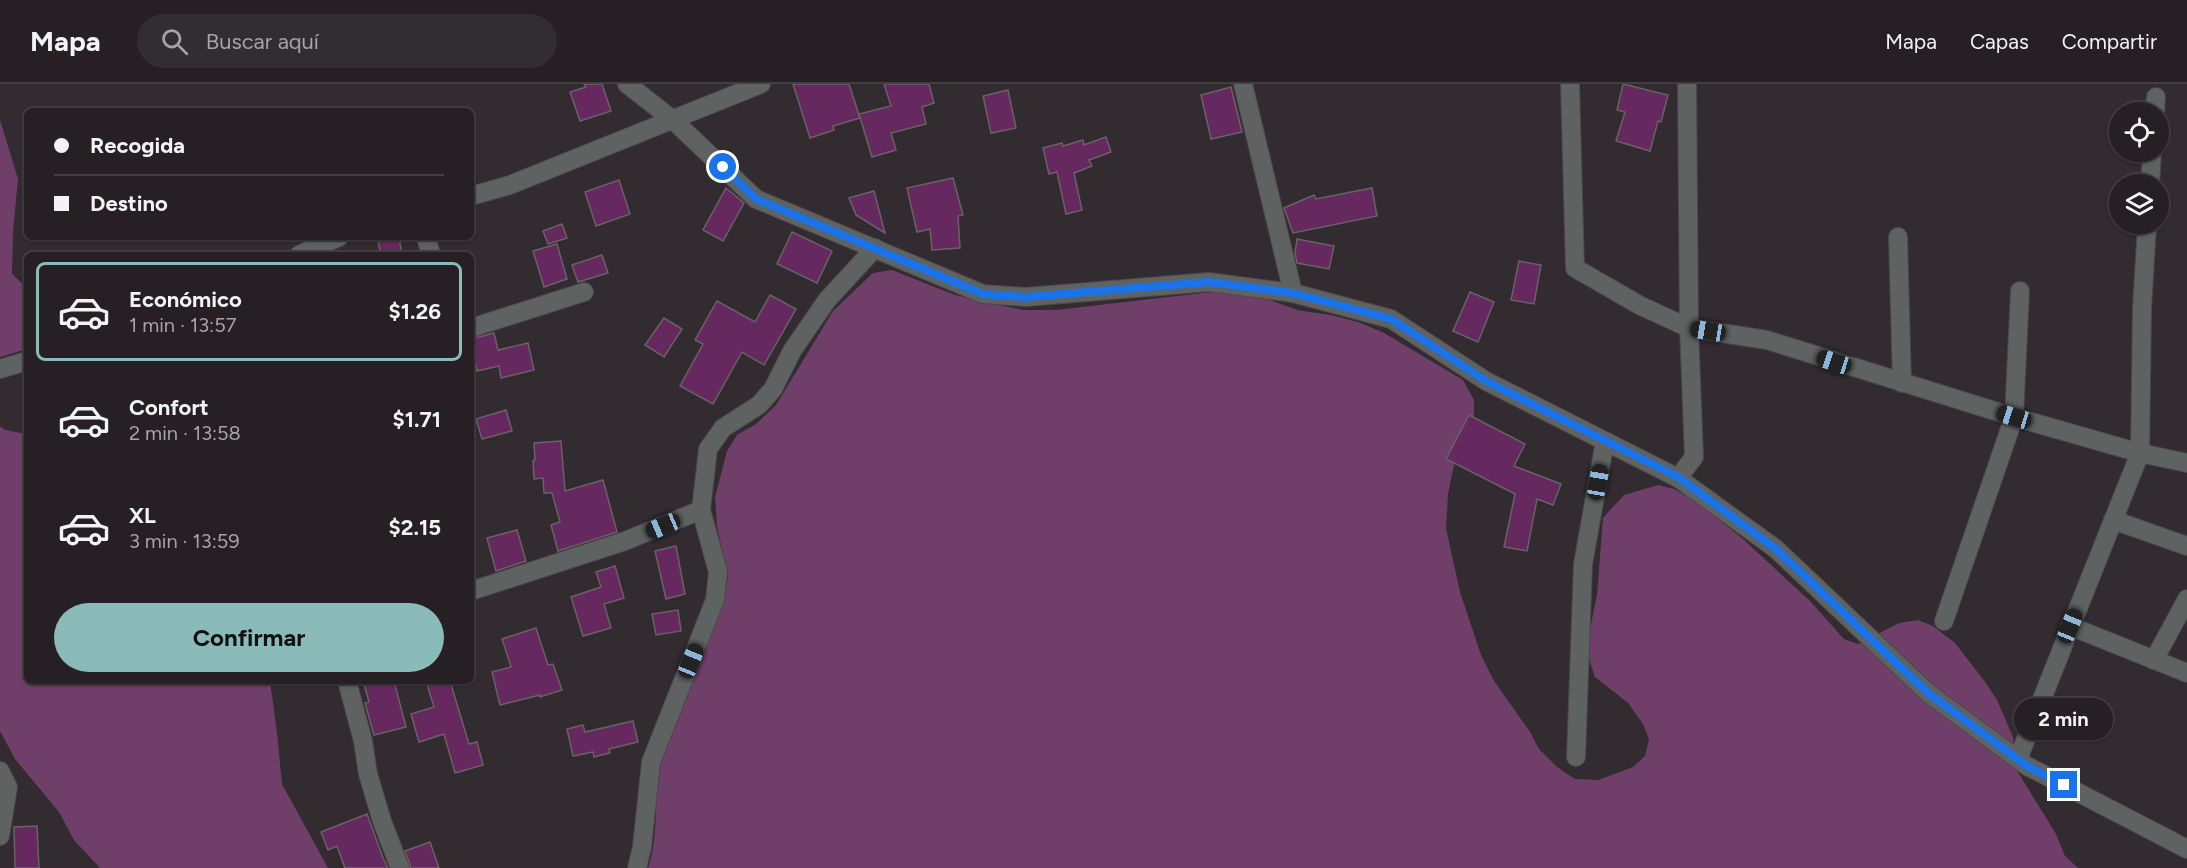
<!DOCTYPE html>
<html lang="es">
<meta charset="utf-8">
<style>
body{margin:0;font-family:Figtree,sans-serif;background:#322d31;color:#f1f3f6;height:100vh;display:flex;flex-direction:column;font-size:22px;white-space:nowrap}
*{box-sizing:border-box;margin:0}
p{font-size:20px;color:#a4a3a6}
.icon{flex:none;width:33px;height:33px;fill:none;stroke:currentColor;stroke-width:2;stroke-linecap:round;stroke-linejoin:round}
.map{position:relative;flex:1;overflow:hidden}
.sheet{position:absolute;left:24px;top:168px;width:450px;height:432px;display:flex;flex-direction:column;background:#262024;border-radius:9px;box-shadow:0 2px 4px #0004,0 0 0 2px #423e41}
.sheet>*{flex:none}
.banner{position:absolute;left:24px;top:24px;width:450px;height:132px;border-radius:9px;box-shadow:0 2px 4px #0004,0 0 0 2px #423e41;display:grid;align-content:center;height:132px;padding:0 30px;background:#262024}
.tools{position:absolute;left:2109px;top:18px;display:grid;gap:12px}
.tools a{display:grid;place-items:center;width:60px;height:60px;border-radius:50%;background:#262024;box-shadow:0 2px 4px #0004,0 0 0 2px #423e41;font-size:30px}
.end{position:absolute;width:27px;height:27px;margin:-14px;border:8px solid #1a73e8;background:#fff;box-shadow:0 0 0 3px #fff}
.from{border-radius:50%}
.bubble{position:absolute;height:42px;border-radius:21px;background:#262024;box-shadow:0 2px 4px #0004,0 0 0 2px #423e41;font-size:20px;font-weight:700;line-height:42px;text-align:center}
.car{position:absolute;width:18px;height:36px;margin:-18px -9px;border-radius:8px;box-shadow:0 0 4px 2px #0007;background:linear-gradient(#222 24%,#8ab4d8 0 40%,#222 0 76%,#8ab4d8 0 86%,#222 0)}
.banner b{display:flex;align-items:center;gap:21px;height:57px;font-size:22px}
.banner b+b{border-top:2px solid #423e41}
.banner i{width:15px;height:15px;background:#f1f3f6}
ul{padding:10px 0 0;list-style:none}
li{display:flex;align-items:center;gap:18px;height:99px;margin:0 12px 9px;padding:0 18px;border:3px solid transparent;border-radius:9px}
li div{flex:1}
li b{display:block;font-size:22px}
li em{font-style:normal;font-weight:700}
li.active{border-color:#8bbbb9}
li>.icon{width:54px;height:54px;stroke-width:1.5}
.cta{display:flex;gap:12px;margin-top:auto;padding:12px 30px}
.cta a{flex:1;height:69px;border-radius:36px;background:#8bbbb9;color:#111;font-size:24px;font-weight:700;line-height:69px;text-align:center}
header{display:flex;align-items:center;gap:36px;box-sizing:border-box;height:84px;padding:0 30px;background:#262024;border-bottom:2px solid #423e41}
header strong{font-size:28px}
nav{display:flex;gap:33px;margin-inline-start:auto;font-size:21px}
.search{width:420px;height:54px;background:#322d31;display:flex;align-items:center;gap:15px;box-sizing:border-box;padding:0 21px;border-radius:33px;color:#a4a3a6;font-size:22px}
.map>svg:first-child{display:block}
</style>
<header>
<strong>Mapa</strong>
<div class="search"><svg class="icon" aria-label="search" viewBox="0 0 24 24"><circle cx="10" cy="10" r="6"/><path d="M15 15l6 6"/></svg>Buscar aquí</div>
<nav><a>Mapa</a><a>Capas</a><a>Compartir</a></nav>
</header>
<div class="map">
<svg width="2187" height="784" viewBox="0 0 2187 784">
<rect width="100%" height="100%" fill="#322b30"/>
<g fill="#703f69">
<path d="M0 36 18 95 13 148 12 190 27 204V265L0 273Z"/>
<path d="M892 186 955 211 1023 226H1056L1220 207 1265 214 1297 226 1331 231 1361 239 1384 249 1463 296 1474 316V338L1462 356 1454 381 1448 410 1446 444 1460 508 1481 571 1494 597 1530 648 1539 665 1557 683 1575 695 1598 696 1633 683 1645 672 1649 655 1643 640 1628 619 1595 593 1588 572 1589 550 1597 511 1603 434 1624 411 1658 401 1674 405 1700 420 1743 455 1810 517 1844 555 1858 560 1899 539 1918 536 1933 542 1955 559 1986 599 1997 616 2013 653 2016 685 2056 750 2065 772 2078 784H648C659 752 654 717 659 683L722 521 728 492 717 443 715 413 727 367 737 351 756 340 776 321 833 227 873 189Z"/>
<path d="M0 342 5 346 27 350V597H270L277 649 282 700 328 784H100L74 756 59 728 15 675 0 647Z"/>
</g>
<g fill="#66295f" stroke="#696167" stroke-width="1.5">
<path d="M584 0H602L611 27 580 37 570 8 586 3Z"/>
<path d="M793 0H849L860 34 833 42 834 46 810 54Z"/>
<path d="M884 0H929L934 19 922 23 926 40 891 49 896 66 872 73 859 30 891 22Z"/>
<path d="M1623 0 1668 11 1661 38 1658 37 1650 67 1616 57 1625 28 1617 26Z"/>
<path d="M1231 3 1242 48 1211 55 1201 11Z"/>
<path d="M1008 6 1016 44 991 49 983 12Z"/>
<path d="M1106 53 1111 68 1089 76 1092 82 1074 89 1082 126 1066 130 1057 88 1049 90 1043 64 1062 59 1063 62 1083 56 1084 61Z"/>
<path d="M953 94 963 131 958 132 960 164 932 166 930 145 917 148 907 104Z"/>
<path d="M619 96 630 130 596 142 585 108Z"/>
<path d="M726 104 744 119 723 157 703 146Z"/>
<path d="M1372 104 1377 132 1293 149 1284 124 1314 111 1316 115Z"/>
<path d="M874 107 885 149 856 131 849 114Z"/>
<path d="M562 140 567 154 548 160 543 147Z"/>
<path d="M792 148 832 167 817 199 777 180Z"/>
<path d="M377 153H399L402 171H381Z"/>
<path d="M1297 155 1334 162 1329 185 1297 179 1295 169Z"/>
<path d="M557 160 567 195 544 203 533 167Z"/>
<path d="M602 171 608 189 578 198 572 181Z"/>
<path d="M1519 177 1541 181 1534 220 1511 216Z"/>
<path d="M1470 208 1494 218 1478 258 1453 247Z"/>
<path d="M770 211 796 225 764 281 742 268 713 320 680 302 703 260 695 256 717 217 755 238Z"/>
<path d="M664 234 682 245 664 273 645 261Z"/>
<path d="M494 249 498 266 528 259 534 286 501 294 499 282 477 287 471 255Z"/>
<path d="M506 326 512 347 482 355 476 335Z"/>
<path d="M1469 331 1525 360 1514 382 1561 400 1553 421 1537 415 1527 467 1504 463 1515 410 1446 375Z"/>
<path d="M561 357 565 407 603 396 617 448 558 467 551 441 560 438 552 409H544L543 394 534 395 533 377 535 376 534 359Z"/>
<path d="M517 446 526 477 496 487 487 454Z"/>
<path d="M676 462 685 510 666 515 655 467Z"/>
<path d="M615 482 624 514 604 520 611 544 583 552 571 513 601 503 596 488Z"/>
<path d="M678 526 681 547 656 551 652 530Z"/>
<path d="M536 544 548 581 553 580 562 606 540 613V611L500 621 492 588 511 583 502 555Z"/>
<path d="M363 597H394L406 643 374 651 365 619 369 618Z"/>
<path d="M426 597H450L469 660 477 658 483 681 455 689 444 650 419 658 411 630 434 623Z"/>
<path d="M633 637 638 658 609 665 610 669 594 673 593 668 573 672 567 645 583 641 585 648Z"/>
<path d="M367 730 383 774 388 784H345L337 762 328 766 321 748Z"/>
<path d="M37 742 39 784H15L14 743Z"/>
<path d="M430 758 439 784H411L405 767Z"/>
</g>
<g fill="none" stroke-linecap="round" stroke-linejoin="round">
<g stroke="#4d464b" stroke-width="20">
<g id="minor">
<path d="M627 0 673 36 756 115 983 210 1026 213 1209 198 1293 209 1391 235 1486 297 1678 394 1776 465 1928 609 2027 682 2187 765"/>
<path d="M1243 0 1293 209"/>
<path d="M1570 0 1575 184 1639 221 1689 244 1767 256 2014 333 2140 369 2187 379"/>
<path d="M2155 28 2156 13"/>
<path d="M2150 100 2152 68"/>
<path d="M471 112 510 101 761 0"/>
<path d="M426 153 431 171"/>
<path d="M1898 153 1902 299"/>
<path d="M299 171 339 153"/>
<path d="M471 244 584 208"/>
<path d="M0 285 27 277"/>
<path d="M1678 394 1694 373 1689 244 1687 0"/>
<path d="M2113 436 2187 462"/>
<path d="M471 507 625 457 701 426"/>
<path d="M1944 537 2014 333 2020 207"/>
<path d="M2070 542 2187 589"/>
<path d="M2154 576 2187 515"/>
<path d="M347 597 363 657 368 690 382 737 400 784"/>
<path d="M1576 673 1583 480 1605 357"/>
<path d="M2018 675 2140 369 2142 225 2147 140"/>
<path d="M0 687 8 703 0 752"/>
<path d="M637 784 642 763 651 678 715 516 718 488 701 426 708 365 723 344 759 321 773 305 792 267 827 216 875 164"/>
</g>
</g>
<use href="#minor" stroke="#5e6362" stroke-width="18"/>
</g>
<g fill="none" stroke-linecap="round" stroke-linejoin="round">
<path stroke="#1a73e8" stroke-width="8" d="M723 83 756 115 983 210 1026 213 1209 198 1293 209 1391 235 1486 297 1678 393 1776 465 1928 609 2027 682 2064 701"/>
</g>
</svg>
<div class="tools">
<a><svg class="icon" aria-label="locate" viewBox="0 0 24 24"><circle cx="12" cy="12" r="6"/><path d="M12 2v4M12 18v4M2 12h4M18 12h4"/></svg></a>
<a><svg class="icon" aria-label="layers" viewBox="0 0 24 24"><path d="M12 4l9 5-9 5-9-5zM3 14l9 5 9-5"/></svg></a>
</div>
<i class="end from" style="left:723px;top:83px"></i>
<i class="end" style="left:2064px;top:701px"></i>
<div class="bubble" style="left:2014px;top:614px;width:99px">2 min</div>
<i class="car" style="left:1708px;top:247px;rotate:279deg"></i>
<i class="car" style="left:1834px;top:278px;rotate:288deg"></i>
<i class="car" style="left:2014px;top:333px;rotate:287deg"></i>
<i class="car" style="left:1598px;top:398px;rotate:10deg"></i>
<i class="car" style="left:663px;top:442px;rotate:247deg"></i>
<i class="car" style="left:2070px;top:542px;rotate:22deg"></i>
<i class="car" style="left:691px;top:577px;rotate:22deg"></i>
<div class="banner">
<b><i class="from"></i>Recogida</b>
<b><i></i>Destino</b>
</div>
<section class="sheet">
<ul>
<li class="active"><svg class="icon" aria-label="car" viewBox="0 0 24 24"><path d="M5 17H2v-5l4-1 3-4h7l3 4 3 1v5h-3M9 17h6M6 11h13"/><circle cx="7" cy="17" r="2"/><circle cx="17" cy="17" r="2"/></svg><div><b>Económico</b><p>1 min · 13:57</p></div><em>$1.26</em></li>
<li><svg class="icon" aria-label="car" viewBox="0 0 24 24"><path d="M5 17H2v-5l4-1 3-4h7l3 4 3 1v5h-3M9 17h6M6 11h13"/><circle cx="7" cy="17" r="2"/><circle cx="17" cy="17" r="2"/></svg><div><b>Confort</b><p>2 min · 13:58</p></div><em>$1.71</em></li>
<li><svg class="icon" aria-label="car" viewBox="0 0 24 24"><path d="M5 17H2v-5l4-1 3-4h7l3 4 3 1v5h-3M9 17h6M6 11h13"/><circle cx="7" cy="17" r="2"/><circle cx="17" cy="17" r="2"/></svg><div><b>XL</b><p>3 min · 13:59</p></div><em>$2.15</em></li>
</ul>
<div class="cta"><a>Confirmar</a></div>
</section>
</div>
